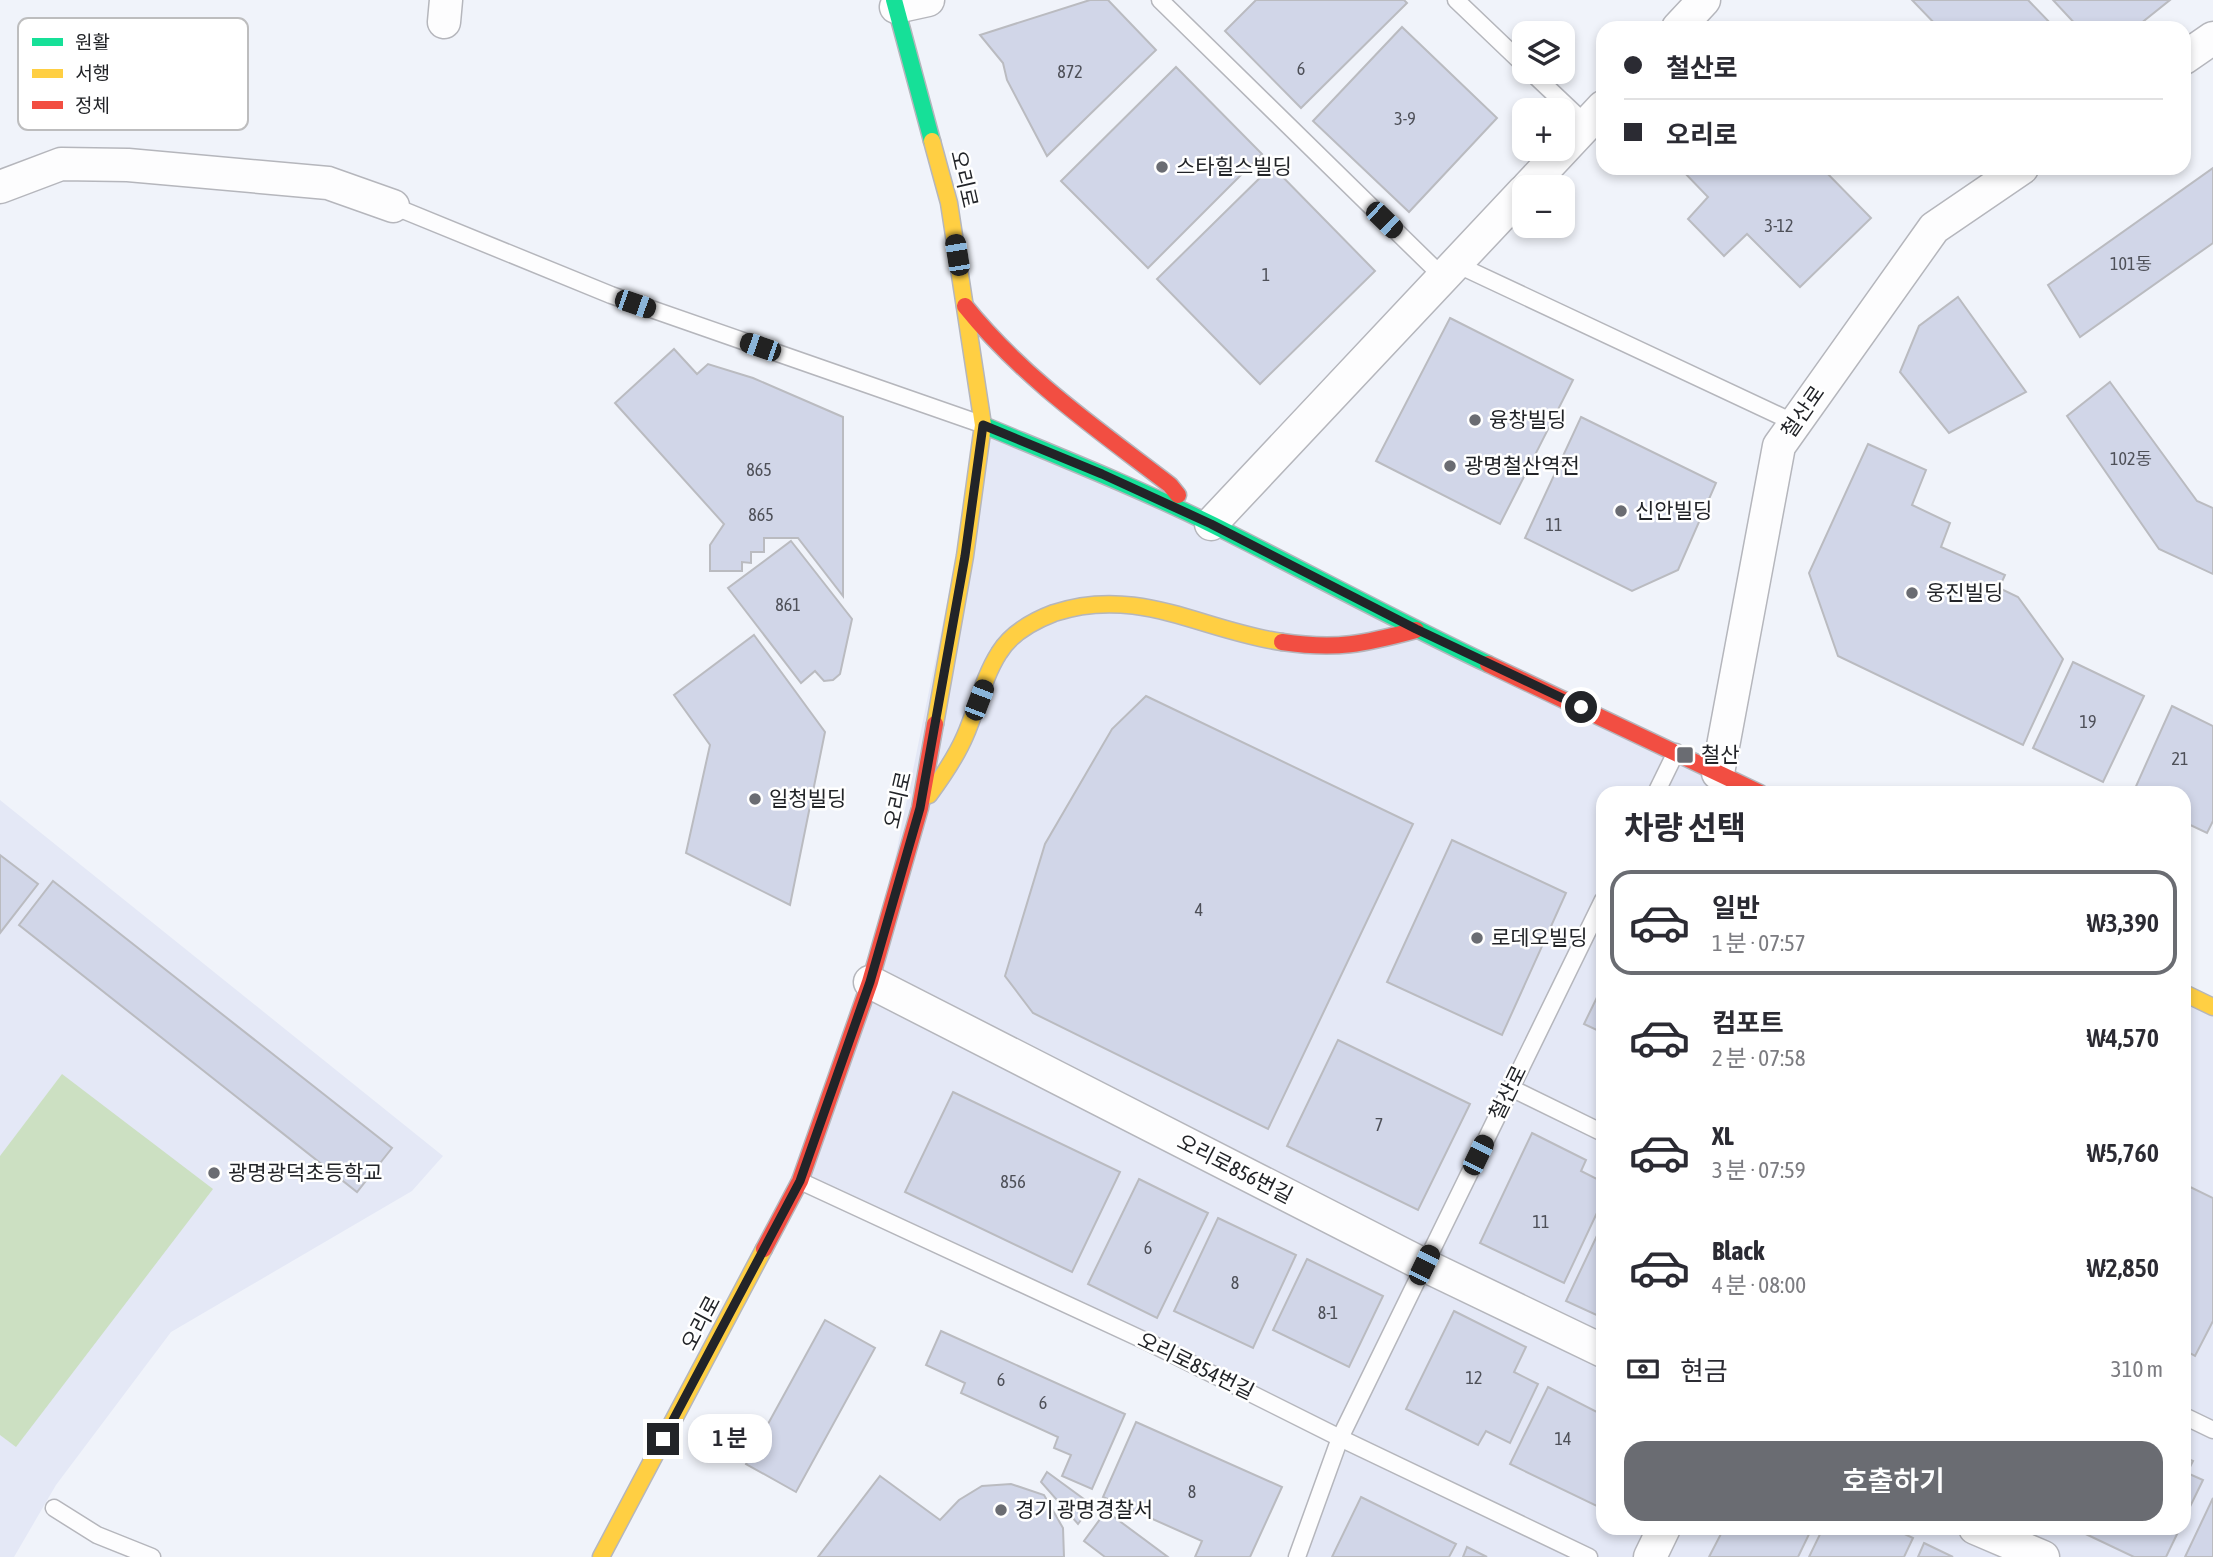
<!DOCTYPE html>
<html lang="ko">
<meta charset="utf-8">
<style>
body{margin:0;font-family:"Asap Condensed","Noto Sans KR",sans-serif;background:#f2f2f3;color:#2b2b33;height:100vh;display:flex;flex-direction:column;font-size:26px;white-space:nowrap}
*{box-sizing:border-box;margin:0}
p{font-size:23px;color:#7c7c81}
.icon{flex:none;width:38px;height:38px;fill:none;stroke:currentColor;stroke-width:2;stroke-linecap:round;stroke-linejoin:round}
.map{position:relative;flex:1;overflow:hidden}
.side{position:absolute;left:1596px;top:786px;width:595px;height:749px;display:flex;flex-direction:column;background:#fff;border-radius:21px;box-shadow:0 4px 10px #0003}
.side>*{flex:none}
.hud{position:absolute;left:1596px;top:21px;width:595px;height:154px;border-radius:21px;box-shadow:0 4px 10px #0003;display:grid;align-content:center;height:154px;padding:0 28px;background:#fff}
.buttons{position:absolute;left:1512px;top:21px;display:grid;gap:14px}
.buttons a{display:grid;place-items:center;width:63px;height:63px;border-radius:14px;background:#fff;box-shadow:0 4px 10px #0003;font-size:35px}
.end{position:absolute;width:32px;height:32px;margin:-16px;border:9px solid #222428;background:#fff;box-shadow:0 0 0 4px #fff}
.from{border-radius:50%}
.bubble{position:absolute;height:49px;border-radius:21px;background:#fff;box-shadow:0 4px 10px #0003;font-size:23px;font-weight:600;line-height:49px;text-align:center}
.car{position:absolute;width:21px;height:42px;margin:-21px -10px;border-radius:9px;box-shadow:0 0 5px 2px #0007;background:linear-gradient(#222 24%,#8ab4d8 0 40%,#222 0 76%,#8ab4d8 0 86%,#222 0)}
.hud b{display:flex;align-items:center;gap:24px;height:66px;font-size:26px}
.hud b+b{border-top:2px solid #e1e1e2}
.hud i{width:18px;height:18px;background:#2b2b33}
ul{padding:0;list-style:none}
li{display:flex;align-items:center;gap:21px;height:105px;margin:0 14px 10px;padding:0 14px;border:4px solid transparent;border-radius:21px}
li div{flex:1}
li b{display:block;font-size:26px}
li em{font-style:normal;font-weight:600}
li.on{border-color:#6a6c72}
li>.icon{width:63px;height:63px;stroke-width:1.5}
h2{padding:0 28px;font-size:32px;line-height:84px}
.pay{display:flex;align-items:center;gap:18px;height:77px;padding:0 28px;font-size:26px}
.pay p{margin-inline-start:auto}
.cta{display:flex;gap:14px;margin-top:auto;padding:14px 28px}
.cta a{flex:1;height:80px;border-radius:21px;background:#6a6c72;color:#fff;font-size:28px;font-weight:600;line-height:80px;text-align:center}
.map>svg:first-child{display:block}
</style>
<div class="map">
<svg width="2213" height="1557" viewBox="0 0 2213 1557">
<rect width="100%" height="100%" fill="#f0f3fa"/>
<g fill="#e4e8f6">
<path d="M983 425 1760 793H1603V1528H2184V993L2213 1007V1557H1300L1339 1437 800 1181 870 982Z"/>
<path d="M0 800 443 1156 412 1191 171 1332 56 1485 14 1557H0Z"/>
</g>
<path fill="#cce0c2" d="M62 1074 213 1189 16 1447 0 1435V1156Z"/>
<g fill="#d1d6e8" stroke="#babbc0" stroke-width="2">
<path d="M1090 0H1108L1156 50 1047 156 1007 80 1003 63 980 35Z"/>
<path d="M1256 0H1404L1407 3 1301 108 1225 31Z"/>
<path d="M1912 0H2028L2055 28H1939Z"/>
<path d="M2053 0H2170L2135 28H2079Z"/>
<path d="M1402 27 1497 118 1409 212 1313 121Z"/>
<path d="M1176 67 1262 154 1148 268 1061 181Z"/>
<path d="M1272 166 1375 271 1260 384 1157 279Z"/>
<path d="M1680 168H1822L1871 218 1800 287 1747 234 1724 256 1688 219 1708 197Z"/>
<path d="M2213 168V243L2080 337 2048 285Z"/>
<path d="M1958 297 2026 392 1949 433 1900 372 1919 326Z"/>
<path d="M1450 318 1573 380 1500 524 1376 461Z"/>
<path d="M674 349 697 374 708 364 753 378 843 417V596L798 538H764V552H751V563L742 562V571H710V545L724 524 615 403Z"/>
<path d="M2110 382 2197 501 2213 508V574L2159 549 2067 416Z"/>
<path d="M1581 417 1716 483 1678 570 1632 591 1525 538Z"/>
<path d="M1868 444 1926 470 1912 505 1950 523 1941 547 2005 575 1999 588 2018 597 2063 659 2023 745 1838 656 1809 573Z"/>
<path d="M791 541 852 619 840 674 833 680 824 681 815 671 801 683 728 588Z"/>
<path d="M754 635 825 732 790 905 686 853 710 745 674 695Z"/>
<path d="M2073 662 2144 696 2103 782 2033 748Z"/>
<path d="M1146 696 1413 824 1268 1129 1033 1013 1005 976 1045 844 1112 729Z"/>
<path d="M2172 706 2213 726V821L2207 833 2184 822V793H2133Z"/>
<path d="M1452 840 1566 893 1502 1035 1387 982Z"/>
<path d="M0 855 38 884 0 933Z"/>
<path d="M53 881 392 1148 357 1192 19 925Z"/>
<path d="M1603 985V1033L1584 1024Z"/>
<path d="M1338 1040 1470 1104 1418 1210 1287 1146Z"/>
<path d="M953 1092 1120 1172 1072 1272 905 1192Z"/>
<path d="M1532 1133 1586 1160 1581 1171 1603 1182V1200L1564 1283 1480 1243Z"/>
<path d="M1139 1179 1208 1213 1157 1318 1088 1284Z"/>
<path d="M2184 1184 2213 1198V1321L2195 1356 2184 1350Z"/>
<path d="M1218 1218 1296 1255 1253 1348 1174 1311Z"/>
<path d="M1603 1223V1318L1566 1301Z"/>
<path d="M1307 1259 1383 1296 1349 1367 1273 1330Z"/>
<path d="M1454 1311 1526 1347 1514 1372 1538 1384 1510 1443 1486 1431 1478 1445 1406 1409Z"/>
<path d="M825 1320 875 1348 796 1492 746 1464Z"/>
<path d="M941 1331 1125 1414 1092 1489 1062 1476 1071 1455 1054 1448 1058 1437 961 1393 965 1383 926 1365Z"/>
<path d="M1548 1387 1603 1415V1509L1510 1464Z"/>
<path d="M1136 1422 1282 1487 1250 1557H1195L1202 1541 1103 1497Z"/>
<path d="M2184 1457 2193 1461 2187 1473 2203 1480 2184 1519Z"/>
<path d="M1047 1472 1092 1505 1078 1524 1041 1482Z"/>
<path d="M880 1476 940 1520 959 1500 982 1486 1011 1484 1044 1495 1063 1528 1064 1557H818Z"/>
<path d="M1361 1497 1456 1544 1449 1557H1332Z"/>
<path d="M2213 1498V1557H2185Z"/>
<path d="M1106 1511 1168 1557H1105L1084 1541Z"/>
<path d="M1724 1528H1812L1798 1557H1709Z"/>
<path d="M1823 1528H1892L1913 1538 1904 1557H1809Z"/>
<path d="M2073 1528H2180L2166 1557H2134Z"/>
<path d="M1924 1543 1953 1557H1918Z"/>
<path d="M1467 1547 1487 1557H1463Z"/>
</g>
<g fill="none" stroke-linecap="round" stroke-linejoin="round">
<g stroke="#b5b6bc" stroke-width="19">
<g id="lane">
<path d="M1160 0 1443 277"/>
<path d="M1456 0 1524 65"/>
<path d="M1531 72 1587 125"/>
<path d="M393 206 611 295 981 424"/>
<path d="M1456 264 1795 423"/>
<path d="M1656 793 1676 752"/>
<path d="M1511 1088 1603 1133"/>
<path d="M800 1181 1152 1344 1340 1438 1589 1557"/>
<path d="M2184 1416 2213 1430"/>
<path d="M54 1508 97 1535 152 1557"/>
<path d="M1297 1557 1340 1438 1603 900"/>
</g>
</g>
<g stroke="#b5b6bc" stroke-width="35">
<g id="street">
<path d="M896 7 928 0"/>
<path d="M444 22 446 0"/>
<path d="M1678 28 1704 0"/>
<path d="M2184 58 2213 38"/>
<path d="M0 187 61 164 128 165 328 183 393 206"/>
<path d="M1528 187 1603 107"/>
<path d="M1211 524 1524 191"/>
<path d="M1718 773 1779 446 1934 228 2022 168"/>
<path d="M870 982 1424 1265 1603 1351"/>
<path d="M1975 1528 2043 1557"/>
<path d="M1650 1557 1664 1528"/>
</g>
</g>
<g stroke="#b5b6bc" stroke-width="19">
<g id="fast">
<path d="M894 0 932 141"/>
<path d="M983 425C1060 457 1138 488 1213 525 1305 571 1395 620 1488 664"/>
</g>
</g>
<g stroke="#b5b6bc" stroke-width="19">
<g id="slow">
<path d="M932 141 949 203 983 425 965 556 935 724"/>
<path d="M929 795C943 776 956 757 965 736 977 709 983 678 999 653 1011 633 1033 621 1054 613 1138 585 1203 631 1282 642"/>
<path d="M2184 993 2213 1007"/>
<path d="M601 1557 764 1249"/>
</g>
</g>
<g stroke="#b5b6bc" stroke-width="19">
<g id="jam">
<path d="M965 306C1023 378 1097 429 1170 485L1178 495"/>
<path d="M1282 642C1337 650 1364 644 1416 630"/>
<path d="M1488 664 1760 793"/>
<path d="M764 1249 800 1181 870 982 920 808 935 724"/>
</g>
</g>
<use href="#lane" stroke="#fdfdfe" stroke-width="16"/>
<use href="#street" stroke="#fdfdfe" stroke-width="32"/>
<use href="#fast" stroke="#16e098" stroke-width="16"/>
<use href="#slow" stroke="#ffcf43" stroke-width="16"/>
<use href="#jam" stroke="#f24e42" stroke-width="16"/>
</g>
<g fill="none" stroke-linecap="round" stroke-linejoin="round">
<path stroke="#222428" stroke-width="9" d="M663 1439 800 1181 870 982 920 808 965 556 983 425 1102 474 1211 524 1416 629 1581 707"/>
</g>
<g fill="#6a6c72" stroke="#fff" stroke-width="2.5">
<circle cx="1162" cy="167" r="7"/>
<circle cx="1475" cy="420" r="7"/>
<circle cx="1450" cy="466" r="7"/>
<circle cx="1621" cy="511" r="7"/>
<circle cx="1912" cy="593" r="7"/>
<rect x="1676" y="746" width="18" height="18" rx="3.5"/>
<circle cx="755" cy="799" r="7"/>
<circle cx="1477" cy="938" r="7"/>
<circle cx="214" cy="1173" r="7"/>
<circle cx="1001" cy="1510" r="7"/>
</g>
<g text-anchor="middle" stroke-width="5" stroke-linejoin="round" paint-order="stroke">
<g font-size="18" fill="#4e5058">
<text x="1301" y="75">6</text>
<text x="1070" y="78">872</text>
<text x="1405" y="125">3-9</text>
<text x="1779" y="232">3-12</text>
<text x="2131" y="270">101동</text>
<text x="1266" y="281">1</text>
<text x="2131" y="465">102동</text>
<text x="759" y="476">865</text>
<text x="761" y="521">865</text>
<text x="1554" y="531">11</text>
<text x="788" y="611">861</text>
<text x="2088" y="728">19</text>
<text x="2180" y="765">21</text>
<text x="1199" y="916">4</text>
<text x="1379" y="1131">7</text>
<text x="1013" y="1188">856</text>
<text x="1541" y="1228">11</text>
<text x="1148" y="1254">6</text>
<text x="1235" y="1289">8</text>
<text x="1328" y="1319">8-1</text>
<text x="1474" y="1384">12</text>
<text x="1001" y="1386">6</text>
<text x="1043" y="1409">6</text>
<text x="1563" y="1445">14</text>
<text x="1192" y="1498">8</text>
</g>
<g font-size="21" fill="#222428" stroke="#fff" text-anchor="start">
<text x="1176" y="174">스타힐스빌딩</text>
<text x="1489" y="427">융창빌딩</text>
<text x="1464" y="473">광명철산역전</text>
<text x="1635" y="518">신안빌딩</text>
<text x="1926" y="600">웅진빌딩</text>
<text x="1701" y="762">철산</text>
<text x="769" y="806">일청빌딩</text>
<text x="1491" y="945">로데오빌딩</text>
<text x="228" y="1180">광명광덕초등학교</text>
<text x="1015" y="1517">경기 광명경찰서</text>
</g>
<g font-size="21" fill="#222428" stroke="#fff">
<text transform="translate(964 179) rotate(77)" y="7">오리로</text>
<text transform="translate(1803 412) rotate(-55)" y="7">철산로</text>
<text transform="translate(898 800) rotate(-77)" y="7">오리로</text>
<text transform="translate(1508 1093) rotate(-64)" y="7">철산로</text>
<text transform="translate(1235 1169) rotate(27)" y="7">오리로856번길</text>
<text transform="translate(701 1323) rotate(-62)" y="7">오리로</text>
<text transform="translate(1196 1366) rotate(26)" y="7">오리로854번길</text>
</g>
</g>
<rect x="18" y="18" width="230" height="112" rx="10" fill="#fff" stroke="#bdbdbe" stroke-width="2"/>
<rect x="32" y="38" width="31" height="8" fill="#16e098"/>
<rect x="32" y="69" width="31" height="9" fill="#ffcf43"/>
<rect x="32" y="101" width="31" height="8" fill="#f24e42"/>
<g font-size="19" fill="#222428">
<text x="75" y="49">원활</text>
<text x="75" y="80">서행</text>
<text x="75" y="112">정체</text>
</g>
</svg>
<div class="buttons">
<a><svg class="icon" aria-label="layers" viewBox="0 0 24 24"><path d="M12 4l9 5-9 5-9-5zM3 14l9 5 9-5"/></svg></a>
<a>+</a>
<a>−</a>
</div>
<i class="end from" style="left:1581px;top:707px"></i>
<i class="end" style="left:663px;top:1439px"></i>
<div class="bubble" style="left:688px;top:1414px;width:84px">1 분</div>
<i class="car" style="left:1384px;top:220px;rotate:134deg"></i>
<i class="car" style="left:957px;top:255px;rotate:351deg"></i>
<i class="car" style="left:635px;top:304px;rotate:109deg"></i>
<i class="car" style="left:760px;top:347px;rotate:289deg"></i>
<i class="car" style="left:979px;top:700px;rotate:21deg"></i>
<i class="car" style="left:1478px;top:1155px;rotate:26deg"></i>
<i class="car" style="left:1424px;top:1265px;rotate:26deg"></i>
<div class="hud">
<b><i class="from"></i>철산로</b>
<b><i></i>오리로</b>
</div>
<section class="side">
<h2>차량 선택</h2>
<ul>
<li class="on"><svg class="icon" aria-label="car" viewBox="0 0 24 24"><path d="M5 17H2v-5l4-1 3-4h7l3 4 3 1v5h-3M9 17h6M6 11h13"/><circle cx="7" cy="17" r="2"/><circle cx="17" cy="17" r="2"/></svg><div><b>일반</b><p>1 분 · 07:57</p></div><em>₩3,390</em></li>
<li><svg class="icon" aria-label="car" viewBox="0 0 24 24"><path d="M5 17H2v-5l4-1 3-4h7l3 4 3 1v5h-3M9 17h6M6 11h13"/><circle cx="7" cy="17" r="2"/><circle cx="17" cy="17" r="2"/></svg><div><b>컴포트</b><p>2 분 · 07:58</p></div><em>₩4,570</em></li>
<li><svg class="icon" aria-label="car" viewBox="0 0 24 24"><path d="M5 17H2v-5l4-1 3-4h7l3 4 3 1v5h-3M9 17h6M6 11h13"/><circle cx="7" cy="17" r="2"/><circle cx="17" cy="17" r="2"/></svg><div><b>XL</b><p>3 분 · 07:59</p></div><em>₩5,760</em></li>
<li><svg class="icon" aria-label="car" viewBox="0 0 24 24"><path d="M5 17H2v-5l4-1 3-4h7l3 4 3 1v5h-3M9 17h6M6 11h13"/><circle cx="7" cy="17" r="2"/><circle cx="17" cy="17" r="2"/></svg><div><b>Black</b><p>4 분 · 08:00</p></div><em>₩2,850</em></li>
</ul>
<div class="pay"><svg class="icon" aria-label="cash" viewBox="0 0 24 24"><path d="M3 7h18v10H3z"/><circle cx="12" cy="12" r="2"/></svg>현금<p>310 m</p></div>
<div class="cta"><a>호출하기</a></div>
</section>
</div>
